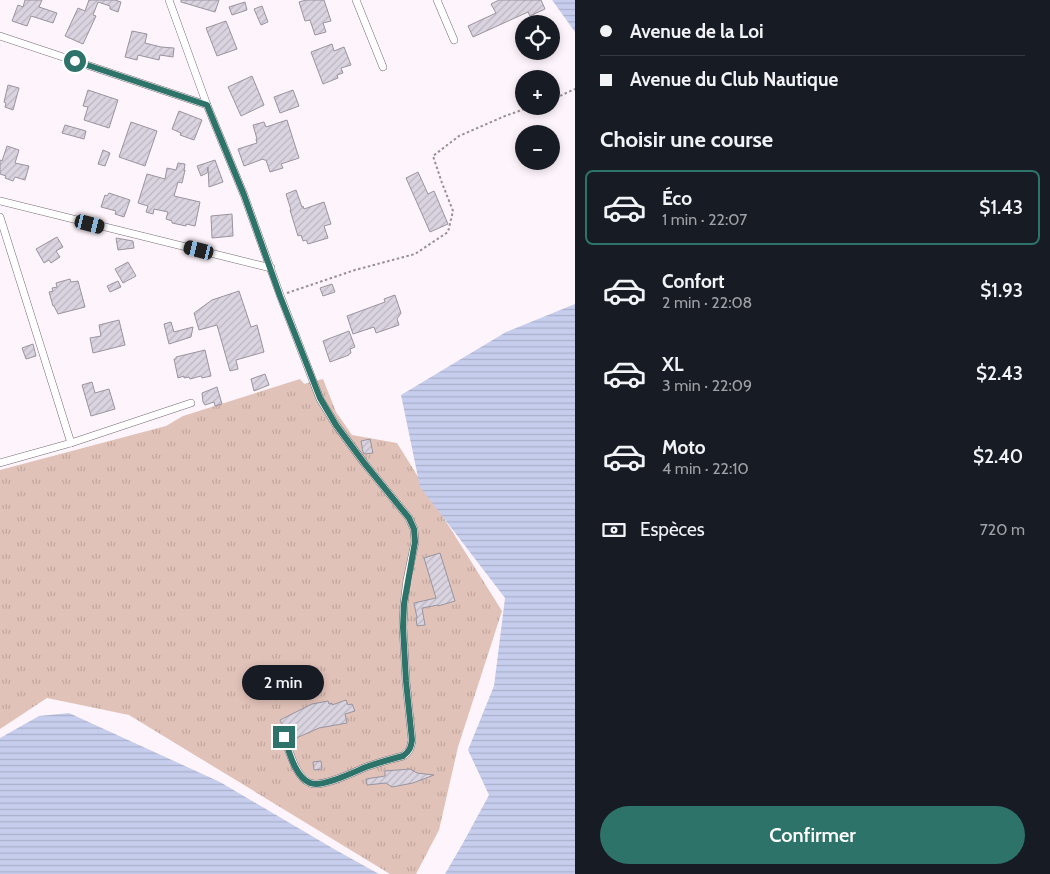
<!DOCTYPE html>
<html lang="fr">
<meta charset="utf-8">
<style>
body{margin:0;font-family:Cabin,sans-serif;background:#242831;color:#f1f3f6;height:100vh;display:flex;flex-direction:column;font-size:19px;white-space:nowrap}
*{box-sizing:border-box;margin:0}
p{font-size:16px;color:#9ea1a6}
.icon{flex:none;width:28px;height:28px;fill:none;stroke:currentColor;stroke-width:2;stroke-linecap:round;stroke-linejoin:round}
.map{position:relative;flex:1;overflow:hidden}
.panel{display:flex;flex-direction:column;background:#171b24;width:475px}
.panel>*{flex:none}
.guide{display:grid;align-content:center;height:110px;padding:0 25px;background:#171b24}
.tools{position:absolute;left:515px;top:15px;display:grid;gap:10px}
.tools a{display:grid;place-items:center;width:45px;height:45px;border-radius:50%;background:#171b24;box-shadow:0 2px 8px #0003;font-size:25px}
.end{position:absolute;width:22px;height:22px;margin:-11px;border:6px solid #2d7369;background:#fff;box-shadow:0 0 0 2px #fff}
.from{border-radius:50%}
.bubble{position:absolute;height:35px;border-radius:18px;background:#171b24;box-shadow:0 2px 8px #0003;font-size:16px;font-weight:600;line-height:35px;text-align:center}
.car{position:absolute;width:15px;height:30px;margin:-15px -8px;border-radius:6px;box-shadow:0 0 4px 1px #0007;background:linear-gradient(#222 24%,#8ab4d8 0 40%,#222 0 76%,#8ab4d8 0 86%,#222 0)}
.guide b{display:flex;align-items:center;gap:18px;height:48px;font-size:19px}
.guide b+b{border-top:1px solid #363941}
.guide i{width:12px;height:12px;background:#f1f3f6}
ul{padding:0;list-style:none}
li{display:flex;align-items:center;gap:15px;height:75px;margin:0 10px 8px;padding:0 15px;border:2px solid transparent;border-radius:8px}
li div{flex:1}
li b{display:block;font-size:19px}
li em{font-style:normal;font-weight:600}
li.current{border-color:#2d7369}
li>.icon{width:45px;height:45px;stroke-width:1.5}
h2{padding:0 25px;font-size:22px;line-height:60px}
.pay{display:flex;align-items:center;gap:12px;height:55px;padding:0 25px;font-size:19px}
.pay p{margin-inline-start:auto}
.button{display:flex;gap:10px;margin-top:auto;padding:10px 25px}
.button a{flex:1;height:58px;border-radius:30px;background:#2d7369;color:#fff;font-size:20px;font-weight:600;line-height:58px;text-align:center}
main{display:flex;flex:1;min-height:0}
.map>svg:first-child{display:block}
</style>
<main>
<div class="map">
<svg width="575" height="874" viewBox="0 0 575 874">
<defs>
<pattern id="grass-tufts" width="24" height="20" patternUnits="userSpaceOnUse" patternTransform="scale(1.25)"><rect width="24" height="20" fill="#e1c2b8"/><path d="M3 7l-1-3M5 7V3M7 7l1-3M15 17l-1-3M17 17v-4M19 17l1-3" fill="none" stroke="#c1a79e"/></pattern>
<pattern id="water-rules" width="6" height="5" patternUnits="userSpaceOnUse" patternTransform="scale(1.25)"><rect width="6" height="5" fill="#c7ceed"/><path d="M0 2.5h6" fill="none" stroke="#abb1cb"/></pattern>
<pattern id="building-hatch" width="6" height="6" patternUnits="userSpaceOnUse" patternTransform="scale(1.25)"><rect width="6" height="6" fill="#d9d4e0"/><path d="M-1 1l2-2M0 6l6-6M5 7l2-2" fill="none" stroke="#bbb6c0"/></pattern>
</defs>
<rect width="100%" height="100%" fill="#fef4fb"/>
<path fill="url(#grass-tufts)" d="M300 379 304 384 323 379 336 412 352 435 397 443 502 611 458 747 439 830 416 874H390L129 715 47 698 0 729V470L166 426 183 416Z"/>
<g fill="url(#water-rules)">
<path d="M552 0H575V32Z"/>
<path d="M575 304V874H445L463 843 489 795 468 750 494 686 505 598 420 487 401 395 506 332Z"/>
<path d="M69 713 220 782 334 849 379 874H0V738L39 716Z"/>
</g>
<g fill="url(#building-hatch)" stroke="#99949f">
<path d="M25 0H42L39 7 57 13 53 23 31 16 27 26 12 21 18 5 23 7Z"/>
<path d="M89 0H115L121 2 118 12 110 9V6L98 2 93 15 96 16 83 44 65 36 78 8 85 11Z"/>
<path d="M181 0H219L215 12 181 2Z"/>
<path d="M306 0H324L331 21 323 23 326 32 315 35 310 20 305 21 299 2Z"/>
<path d="M499 0H541L545 9 530 16 528 12 473 37 468 26 496 13 491 4Z"/>
<path d="M245 2 247 10 232 15 229 7Z"/>
<path d="M262 6 268 22 261 25 254 9Z"/>
<path d="M226 21 237 49 217 56 206 28Z"/>
<path d="M132 31 147 34 145 43 161 47 174 48 173 57 160 55 159 60 138 55 137 60 125 57Z"/>
<path d="M332 44 334 51 344 47 351 65 341 68 343 73 337 75 338 78 323 84 311 52Z"/>
<path d="M252 76 264 105 241 116 228 87Z"/>
<path d="M8 85 19 88 13 110 5 107 6 103 4 102Z"/>
<path d="M88 90 118 100 109 128 84 120 88 107 83 106Z"/>
<path d="M293 90 299 106 280 113 274 97Z"/>
<path d="M179 111 202 120 194 140 180 135 181 133 172 129Z"/>
<path d="M287 120 299 158 281 164 283 168 270 172 266 160H264L263 159 244 166 238 149 257 143 256 139H257L253 125 264 122 266 127Z"/>
<path d="M131 122 157 131 145 166 119 157Z"/>
<path d="M65 125 86 131 84 139 62 133Z"/>
<path d="M7 146 19 150 15 163 29 166 25 180 15 177 13 181 5 178 6 176 0 174V160L2 161Z"/>
<path d="M103 150 110 153 105 166 98 164Z"/>
<path d="M215 160 223 182 209 187 208 167 207 173 201 176 197 166Z"/>
<path d="M178 163 185 164 184 171 185 170 182 183 178 182 174 196 200 202 195 226 186 224V226L172 223V221L166 219 168 212 154 209 153 214 146 212 148 206 138 203 147 174 165 179 167 168 176 170Z"/>
<path d="M418 172 428 194 434 191 448 224 430 232 406 178Z"/>
<path d="M296 190 302 207 303 206 304 209 324 202 331 224 324 226 328 238 308 244 306 240 303 241 301 235 298 236 290 210H291L286 194Z"/>
<path d="M109 193 130 200 124 217 115 214 116 211 101 207 105 195 107 196Z"/>
<path d="M232 214 233 236 212 238 211 216Z"/>
<path d="M57 237 63 247 56 251 60 257 51 263 49 260 44 263 36 249Z"/>
<path d="M116 238 133 241 134 248 118 250Z"/>
<path d="M128 262 136 276 123 283 115 269Z"/>
<path d="M70 279 71 282 78 281 85 307 58 314 54 306H53L49 292 53 291 52 288 57 287 56 283Z"/>
<path d="M118 281 121 287 110 292 107 286Z"/>
<path d="M332 284 335 292 323 296 320 288Z"/>
<path d="M239 291 251 327 257 325 264 352 236 360 238 369 230 371 217 325 199 330 194 313 212 300Z"/>
<path d="M395 295 401 313 397 319 399 325 376 333 374 327 353 334 347 316 385 302 384 299Z"/>
<path d="M119 320 125 345 93 353 90 338 101 336 99 325Z"/>
<path d="M171 322 174 332 193 327 191 337 169 344 164 324Z"/>
<path d="M349 331 355 347 350 349 351 353 349 354V355L330 362 323 341Z"/>
<path d="M33 344 36 356 26 359 22 348Z"/>
<path d="M205 350 211 376 202 378 201 376 190 379 189 377 184 378V376L178 378 174 359H176V357Z"/>
<path d="M265 374 269 385 254 391 251 379Z"/>
<path d="M92 382 95 393 109 389 115 409 91 416 82 385Z"/>
<path d="M217 387 222 404 215 406 214 402 205 405 203 402 202 393Z"/>
<path d="M370 439 373 453 364 454 363 452 361 441Z"/>
<path d="M440 553 455 601 438 606V605L422 608 425 625 417 626 416 618H417L414 603 436 598 424 558Z"/>
<path d="M346 700 348 705 352 704 355 711 345 714 347 723 319 728 294 739 290 730 286 732 280 720 312 704 328 701 329 704 332 703V705Z"/>
<path d="M321 761 322 769 314 770 313 762Z"/>
<path d="M410 769 417 773 434 775 413 783 392 787 386 783 367 785 366 779 385 776V771Z"/>
</g>
<g fill="none" stroke-linecap="round" stroke-linejoin="round">
<g stroke="#766b73" stroke-width="8">
<g id="minor">
<path d="M169 0 207 105 244 195 280 295 320 399 336 425 365 464 409 518 414 529 415 542 407 580 404 604 403 627 406 681 412 740C411 747 410 752 403 756 391 759 378 763 366 767 354 772 322 788 310 783 296 778 289 750 284 737"/>
<path d="M356 0 383 67"/>
<path d="M437 0 454 40"/>
<path d="M0 36 207 105"/>
<path d="M0 201 271 268"/>
<path d="M0 217 71 443"/>
<path d="M0 463 71 443 191 403"/>
</g>
</g>
<g stroke="#978f95" stroke-width="2" stroke-dasharray="2.5 2.5" stroke-linecap="butt">
<path d="M551 100 575 89"/>
<path d="M287 293 355 270 415 254 448 232 453 211 442 183 433 156 459 136 505 116 533 106"/>
</g>
<use href="#minor" stroke="#fff" stroke-width="7"/>
</g>
<g fill="none" stroke-linecap="round" stroke-linejoin="round">
<path stroke="#2d7369" stroke-width="6" d="M75 61 207 105 244 195 280 296 320 398 336 425 365 464 409 518 414 529 415 542 404 604 403 627 406 681 412 740C411 747 410 751 403 756 391 759 378 763 366 767 354 772 322 788 310 783 295 777 289 751 284 737"/>
</g>
</svg>
<div class="tools">
<a><svg class="icon" aria-label="locate" viewBox="0 0 24 24"><circle cx="12" cy="12" r="6"/><path d="M12 2v4M12 18v4M2 12h4M18 12h4"/></svg></a>
<a>+</a>
<a>−</a>
</div>
<i class="end from" style="left:75px;top:61px"></i>
<i class="end" style="left:284px;top:737px"></i>
<div class="bubble" style="left:242px;top:665px;width:82px">2 min</div>
<i class="car" style="left:90px;top:224px;rotate:104deg"></i>
<i class="car" style="left:199px;top:250px;rotate:284deg"></i>
</div>
<section class="panel">
<div class="guide">
<b><i class="from"></i>Avenue de la Loi</b>
<b><i></i>Avenue du Club Nautique</b>
</div>
<h2>Choisir une course</h2>
<ul>
<li class="current"><svg class="icon" aria-label="car" viewBox="0 0 24 24"><path d="M5 17H2v-5l4-1 3-4h7l3 4 3 1v5h-3M9 17h6M6 11h13"/><circle cx="7" cy="17" r="2"/><circle cx="17" cy="17" r="2"/></svg><div><b>Éco</b><p>1 min · 22:07</p></div><em>$1.43</em></li>
<li><svg class="icon" aria-label="car" viewBox="0 0 24 24"><path d="M5 17H2v-5l4-1 3-4h7l3 4 3 1v5h-3M9 17h6M6 11h13"/><circle cx="7" cy="17" r="2"/><circle cx="17" cy="17" r="2"/></svg><div><b>Confort</b><p>2 min · 22:08</p></div><em>$1.93</em></li>
<li><svg class="icon" aria-label="car" viewBox="0 0 24 24"><path d="M5 17H2v-5l4-1 3-4h7l3 4 3 1v5h-3M9 17h6M6 11h13"/><circle cx="7" cy="17" r="2"/><circle cx="17" cy="17" r="2"/></svg><div><b>XL</b><p>3 min · 22:09</p></div><em>$2.43</em></li>
<li><svg class="icon" aria-label="car" viewBox="0 0 24 24"><path d="M5 17H2v-5l4-1 3-4h7l3 4 3 1v5h-3M9 17h6M6 11h13"/><circle cx="7" cy="17" r="2"/><circle cx="17" cy="17" r="2"/></svg><div><b>Moto</b><p>4 min · 22:10</p></div><em>$2.40</em></li>
</ul>
<div class="pay"><svg class="icon" aria-label="cash" viewBox="0 0 24 24"><path d="M3 7h18v10H3z"/><circle cx="12" cy="12" r="2"/></svg>Espèces<p>720 m</p></div>
<div class="button"><a>Confirmer</a></div>
</section>
</main>
